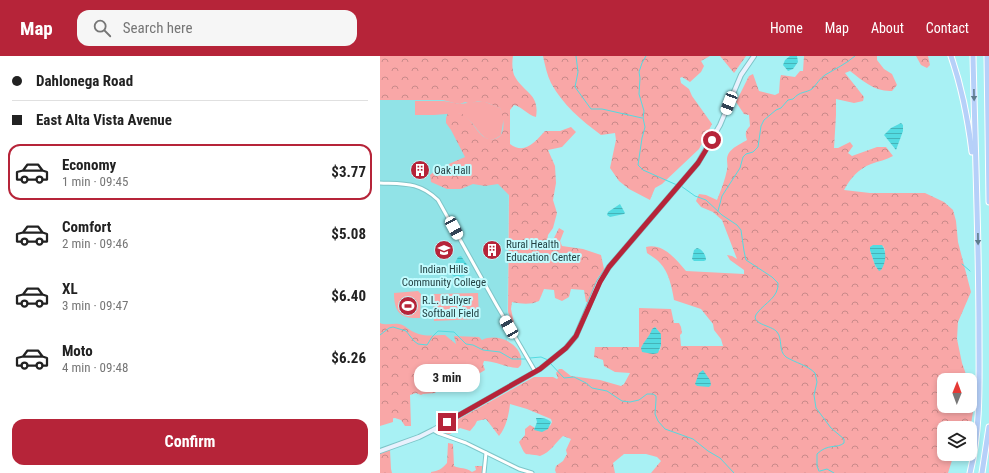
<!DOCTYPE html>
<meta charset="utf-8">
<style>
body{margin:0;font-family:"Roboto Condensed",sans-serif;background:#f6f6f6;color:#222;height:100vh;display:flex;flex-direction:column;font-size:15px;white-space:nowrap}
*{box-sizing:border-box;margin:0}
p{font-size:13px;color:#767676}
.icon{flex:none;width:22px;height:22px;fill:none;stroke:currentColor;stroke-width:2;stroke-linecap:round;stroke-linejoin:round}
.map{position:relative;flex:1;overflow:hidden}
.sheet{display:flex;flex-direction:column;background:#fff;width:380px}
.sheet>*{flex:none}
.guide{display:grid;align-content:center;height:88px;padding:0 12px;background:#fff}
.needle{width:26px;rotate:1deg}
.tools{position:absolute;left:557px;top:317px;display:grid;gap:8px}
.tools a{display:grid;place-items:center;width:40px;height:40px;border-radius:8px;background:#fff;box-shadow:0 2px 6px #0003;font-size:20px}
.end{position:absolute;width:18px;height:18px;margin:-9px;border:5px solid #b62439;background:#fff;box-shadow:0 0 0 2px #fff}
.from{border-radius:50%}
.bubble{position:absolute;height:28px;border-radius:12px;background:#fff;box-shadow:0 2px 6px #0003;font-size:13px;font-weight:700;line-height:28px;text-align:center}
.car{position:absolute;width:12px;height:24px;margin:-12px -6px;border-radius:5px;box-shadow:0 0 3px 1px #0007;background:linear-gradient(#fff 24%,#345 0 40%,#fff 0 76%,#345 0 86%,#fff 0)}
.guide b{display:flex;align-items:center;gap:14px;height:38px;font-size:15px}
.guide b+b{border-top:1px solid #e0e0e0}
.guide i{width:10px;height:10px;background:#222}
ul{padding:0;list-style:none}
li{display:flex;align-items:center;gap:12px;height:56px;margin:0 8px 6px;padding:0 4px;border:2px solid transparent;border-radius:12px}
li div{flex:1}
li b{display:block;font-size:15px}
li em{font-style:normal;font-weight:700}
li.on{border-color:#b62439}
li>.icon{width:36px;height:36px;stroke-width:1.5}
.action{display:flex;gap:8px;margin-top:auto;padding:8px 12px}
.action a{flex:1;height:46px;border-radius:12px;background:#b62439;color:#fff;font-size:16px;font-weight:700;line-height:46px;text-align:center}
header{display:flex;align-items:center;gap:24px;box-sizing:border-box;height:56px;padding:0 20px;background:#b62439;color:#fff}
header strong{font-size:19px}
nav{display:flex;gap:22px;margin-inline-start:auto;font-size:14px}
.search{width:280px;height:36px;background:#f6f6f6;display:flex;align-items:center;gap:10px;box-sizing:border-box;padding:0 14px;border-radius:12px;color:#767676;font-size:15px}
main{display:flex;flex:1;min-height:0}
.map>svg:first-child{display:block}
</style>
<header>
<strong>Map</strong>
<div class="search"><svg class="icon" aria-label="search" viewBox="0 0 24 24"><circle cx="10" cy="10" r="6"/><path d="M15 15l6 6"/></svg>Search here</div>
<nav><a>Home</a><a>Map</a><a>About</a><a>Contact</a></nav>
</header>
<main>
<section class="sheet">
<div class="guide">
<b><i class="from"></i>Dahlonega Road</b>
<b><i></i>East Alta Vista Avenue</b>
</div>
<ul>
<li class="on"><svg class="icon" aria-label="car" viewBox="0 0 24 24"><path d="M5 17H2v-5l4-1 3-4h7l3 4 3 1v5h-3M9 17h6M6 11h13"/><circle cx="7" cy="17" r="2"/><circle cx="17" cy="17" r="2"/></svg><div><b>Economy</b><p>1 min · 09:45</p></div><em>$3.77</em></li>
<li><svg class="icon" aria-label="car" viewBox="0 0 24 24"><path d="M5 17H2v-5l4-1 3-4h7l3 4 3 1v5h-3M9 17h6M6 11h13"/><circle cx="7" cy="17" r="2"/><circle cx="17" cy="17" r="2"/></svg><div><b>Comfort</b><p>2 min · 09:46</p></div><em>$5.08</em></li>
<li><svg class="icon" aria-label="car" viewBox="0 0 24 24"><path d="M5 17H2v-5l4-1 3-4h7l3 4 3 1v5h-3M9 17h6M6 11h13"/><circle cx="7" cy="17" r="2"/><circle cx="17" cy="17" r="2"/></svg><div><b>XL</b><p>3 min · 09:47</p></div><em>$6.40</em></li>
<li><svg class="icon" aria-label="car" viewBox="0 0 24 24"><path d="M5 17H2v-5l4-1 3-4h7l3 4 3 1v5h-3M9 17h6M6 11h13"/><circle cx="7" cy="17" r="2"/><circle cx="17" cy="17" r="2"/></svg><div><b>Moto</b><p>4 min · 09:48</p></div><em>$6.26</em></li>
</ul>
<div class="action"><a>Confirm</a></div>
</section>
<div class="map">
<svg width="609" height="417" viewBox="0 0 609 417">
<defs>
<pattern id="forest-crowns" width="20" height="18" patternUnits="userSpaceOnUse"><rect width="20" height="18" fill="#f9a7a7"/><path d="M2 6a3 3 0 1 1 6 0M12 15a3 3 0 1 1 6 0" fill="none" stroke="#c98a8a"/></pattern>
<pattern id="water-rules" width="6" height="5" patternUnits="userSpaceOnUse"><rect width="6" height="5" fill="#53dbe1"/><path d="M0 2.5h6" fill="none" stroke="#45b3b8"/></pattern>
</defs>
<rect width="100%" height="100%" fill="#a8f1f4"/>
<path fill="#91e3e7" d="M0 44H130L127 293 0 291Z"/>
<g fill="#f9a7a7">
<path d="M35 45H64L80 48 103 45 120 52 124 60 121 79C105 92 99 73 89 64 86 60 82 59 78 57L54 59H35Z"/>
<path d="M38 235 41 238 40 262C21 263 14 257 14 237Z"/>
<path d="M98 237 99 263 54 265 53 238Z"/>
<path d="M0 291H13V366L0 370Z"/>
</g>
<g fill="url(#forest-crowns)" fill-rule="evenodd">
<path d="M0 0H133C132 6 132 13 134 19 143 37 160 37 156 61 147 59 143 51 134 49L130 54V88C145 99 155 86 165 75H180L191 71 196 76 182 91 168 94 175 110 176 127 173 144 177 157 173 172 168 179 167 187 174 189 173 184 179 172 184 175 180 185 182 190 203 193 221 199 224 213 217 223 209 246H206L204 234 191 233 189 241 182 245 175 242 174 234 164 233 159 245C150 249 142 248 132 246L131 253 134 267 132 266 128 256 129 139 118 128 105 130 93 128 81 133H67L51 126 50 119 57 113 85 101 71 74 66 67V62L68 57C74 57 79 56 84 59 95 66 99 86 115 83 118 82 121 80 122 77 125 69 123 60 120 52 111 49 100 41 91 48L85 46 80 48 74 47 63 44H0Z"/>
<path d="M163 0H330L321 5 324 10 321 16 310 26 302 21 300 22 301 27 309 33 312 40 332 68 319 93 282 128 275 132 270 144 249 133 239 125 230 112 236 84 235 77 221 79C201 64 183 49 171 27 167 19 165 9 163 0Z"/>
<path d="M340 0H366L354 17Z"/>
<path d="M424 0H497V4L504 13 512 18 517 29 512 35C495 36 483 25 470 15L465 17 484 41 483 45 474 47 456 43V59L454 92H458L470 86 473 90 468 97 472 100 497 91H506L513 100C506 104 499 105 491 108 478 113 470 123 464 134L490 137H545L564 146 573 154 576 165 578 186 591 236 578 266 577 283 582 307 588 324H564V350H590V331L593 356 590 374V372H564V398H574L568 417H271L281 405 277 401 266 398H244L233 407 235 417H176L175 414 176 410 183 405 187 398 186 394 191 383 183 380C175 387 171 396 160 400 143 396 147 403 139 386L145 379V373L150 369 155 372 154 374 170 370 172 366 171 363 147 353 130 348C129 358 126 372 119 380L106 363 97 365 95 369 90 375 80 372 70 378H66L61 373 154 321H173L177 323 178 322 176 317 179 313H182L191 320 220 324 241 330 244 328 250 317 235 316 224 310 223 304 214 301 215 291H259V252L291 253 294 267H299L301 271 302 277 300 279 301 290H343L341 283 334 274 333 268 321 253 294 244C292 232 289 216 280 207 277 203 271 200 267 197L266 191C283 187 296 203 306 215L364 218V214L350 204 347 199 352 200 357 203 342 164 333 156 321 151 316 145 319 138 326 139 337 144C341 134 345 124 347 114 348 110 347 107 347 104 347 93 359 89 367 84 365 78 365 75 370 70L369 59 364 58 356 46 369 20 373 18 379 35 395 39 399 37 400 23 401 19 415 21 420 15H423ZM493 189 503 190 505 194 496 212 490 194ZM275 271C282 278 282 284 280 294L273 298 261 292Z"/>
<path d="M536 0H548L550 9 547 12 541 9Z"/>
<path d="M0 267C6 270 13 267 19 268 25 269 30 275 36 277 45 281 56 279 65 279L76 288 74 280 99 281 102 284C118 276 145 289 141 309L138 312C126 312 116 305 104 305L103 308 105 314 95 320 83 313 71 310V325L64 329 61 328 55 337 43 338 41 339 36 337 30 339 31 370H25L21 364 15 362 9 363 8 355H3L0 350V326L2 324V311L0 310Z"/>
<path d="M68 387 73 388 74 410C80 413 86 411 92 416L96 414 95 410H103L102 417H51V416C58 415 62 413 67 407Z"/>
<path d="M10 394 11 413 12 417H0V397Z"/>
</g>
<g fill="url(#water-rules)">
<path d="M410 0H417L418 6 413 13 408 15 403 9 405 4Z"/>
<path d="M521 67 523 69V75L516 94 504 79 511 72Z"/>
<path d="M240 148 245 157 244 158 230 161 227 159 228 156Z"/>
<path d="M493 189H502C507 196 506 207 501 214L499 215 495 209 490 194V191Z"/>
<path d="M317 192C322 193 326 199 326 204L324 205H314L312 203 314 194Z"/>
<path d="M81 200 90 213 86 219 76 222 72 219C73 213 75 206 78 201Z"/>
<path d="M275 271 281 278V289L278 297 273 298 262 296 261 292C264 285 270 280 272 273Z"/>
<path d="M323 314 330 324 331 329 329 331 317 330 315 328 319 317Z"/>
<path d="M156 362C162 362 167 362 171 366L168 373 162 376 154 374 157 366Z"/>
</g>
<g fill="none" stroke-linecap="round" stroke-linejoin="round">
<g stroke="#53dbe1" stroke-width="1">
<path d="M196 0 198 16 195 31 211 53H222L262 62"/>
<path d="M266 0 262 7 259 16 260 22 259 38 264 55 263 62 265 71 262 82 258 109 263 114 297 129"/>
<path d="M301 130 315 140 326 144 342 159 357 169 361 174 364 195 366 204 392 221 398 227C399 241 385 247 378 256 367 268 392 269 397 276 403 283 398 295 406 301 416 307 427 309 435 317L437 326 434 339 436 352 451 372 464 383V387C457 393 448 387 437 398V410L439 415"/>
<path d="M338 155 342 140 360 112 363 101 366 98 373 96 378 91 381 70 384 64 396 54 401 52 408 44 413 43C420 35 426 37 432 33 437 28 440 22 445 19 455 13 466 8 475 0"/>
<path d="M582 208 590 215"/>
<path d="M0 279 9 272 13 271 26 275 34 285 38 288 47 289 52 281 58 275 74 276 86 288 93 289 103 294 120 296 132 303H146L150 302 161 301 168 304"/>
<path d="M170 307 184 322 194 321 206 327 212 332 227 335 242 345 250 346 259 344 267 338H273L276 340V344L275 358 278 365 285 373 313 383 328 395 340 402 354 417"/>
<path d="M440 415 447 413 454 417"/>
</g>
<g stroke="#7dc5c8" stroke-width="5">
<g id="street">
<path d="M0 127C25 128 39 126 58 144L116 248 155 315"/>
<path d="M53 374 58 377 86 387 139 413 152 417"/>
<path d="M104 417 106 397"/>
</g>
</g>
<g stroke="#7dc5c8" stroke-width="6">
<path id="secondary" d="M0 395 39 381 53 374 160 313 186 292 196 280 219 226 229 211 318 107 340 69 361 19 374 0"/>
</g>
<g stroke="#fff" stroke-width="7">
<g id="highway">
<path d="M571 0C582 32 588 63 592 96"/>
<path d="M607 0 609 146"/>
<path d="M590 417C601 372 599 325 599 278 599 186 595 93 593 0"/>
<path d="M602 417 609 371"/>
</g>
</g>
<use href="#street" stroke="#fff" stroke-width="3"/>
<use href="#secondary" stroke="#e9f1fd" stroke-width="4"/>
<use href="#highway" stroke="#b6d0f9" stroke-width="5"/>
</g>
<defs><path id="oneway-solid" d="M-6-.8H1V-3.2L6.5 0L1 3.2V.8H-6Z"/></defs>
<g fill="#5e7b8c">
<use href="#oneway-solid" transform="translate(594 39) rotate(89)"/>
<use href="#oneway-solid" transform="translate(598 183) rotate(89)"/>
</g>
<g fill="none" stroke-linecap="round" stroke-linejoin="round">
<path stroke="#b62439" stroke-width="5" d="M67 366 160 313 186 292 196 280 220 226 229 211 318 107 332 84"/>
</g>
<defs>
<g id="building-disc" transform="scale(1)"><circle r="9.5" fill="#b62439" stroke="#c2fbfe"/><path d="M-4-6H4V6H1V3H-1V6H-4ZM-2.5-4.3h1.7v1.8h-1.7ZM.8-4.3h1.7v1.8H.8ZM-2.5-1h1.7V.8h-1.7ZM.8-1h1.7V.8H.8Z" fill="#fff"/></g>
<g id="university-disc" transform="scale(1)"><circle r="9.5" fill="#b62439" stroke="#c2fbfe"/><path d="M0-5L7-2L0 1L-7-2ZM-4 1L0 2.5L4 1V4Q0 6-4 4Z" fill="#fff"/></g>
<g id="stadium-disc" transform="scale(1)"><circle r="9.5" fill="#b62439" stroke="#c2fbfe"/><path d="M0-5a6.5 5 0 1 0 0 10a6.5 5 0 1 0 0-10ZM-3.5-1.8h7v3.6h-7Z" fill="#fff"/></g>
</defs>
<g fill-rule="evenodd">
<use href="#building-disc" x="40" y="114"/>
<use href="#university-disc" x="64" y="194"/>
<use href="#building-disc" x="112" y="194"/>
<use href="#stadium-disc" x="28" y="250"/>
</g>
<g text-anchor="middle" stroke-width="4" stroke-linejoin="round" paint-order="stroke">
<g font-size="11" fill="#244244" stroke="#c2fbfe" text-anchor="start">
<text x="54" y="118">Oak Hall</text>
<text x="126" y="192">Rural Health<tspan x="126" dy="13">Education Center</tspan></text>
<text x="64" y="217" text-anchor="middle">Indian Hills<tspan x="64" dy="13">Community College</tspan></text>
<text x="42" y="248">R.L. Hellyer<tspan x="42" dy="13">Softball Field</tspan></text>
</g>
</g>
</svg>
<div class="tools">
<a><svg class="needle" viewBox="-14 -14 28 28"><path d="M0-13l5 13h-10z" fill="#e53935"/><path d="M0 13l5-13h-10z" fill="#767676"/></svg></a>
<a><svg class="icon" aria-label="layers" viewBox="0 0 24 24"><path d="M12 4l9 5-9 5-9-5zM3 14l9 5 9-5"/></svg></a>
</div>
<i class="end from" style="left:332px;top:84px"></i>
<i class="end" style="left:67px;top:366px"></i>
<div class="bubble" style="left:34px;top:308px;width:66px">3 min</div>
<i class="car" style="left:349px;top:47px;rotate:201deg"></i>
<i class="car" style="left:74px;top:172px;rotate:152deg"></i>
<i class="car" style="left:129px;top:271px;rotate:330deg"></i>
</div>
</main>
